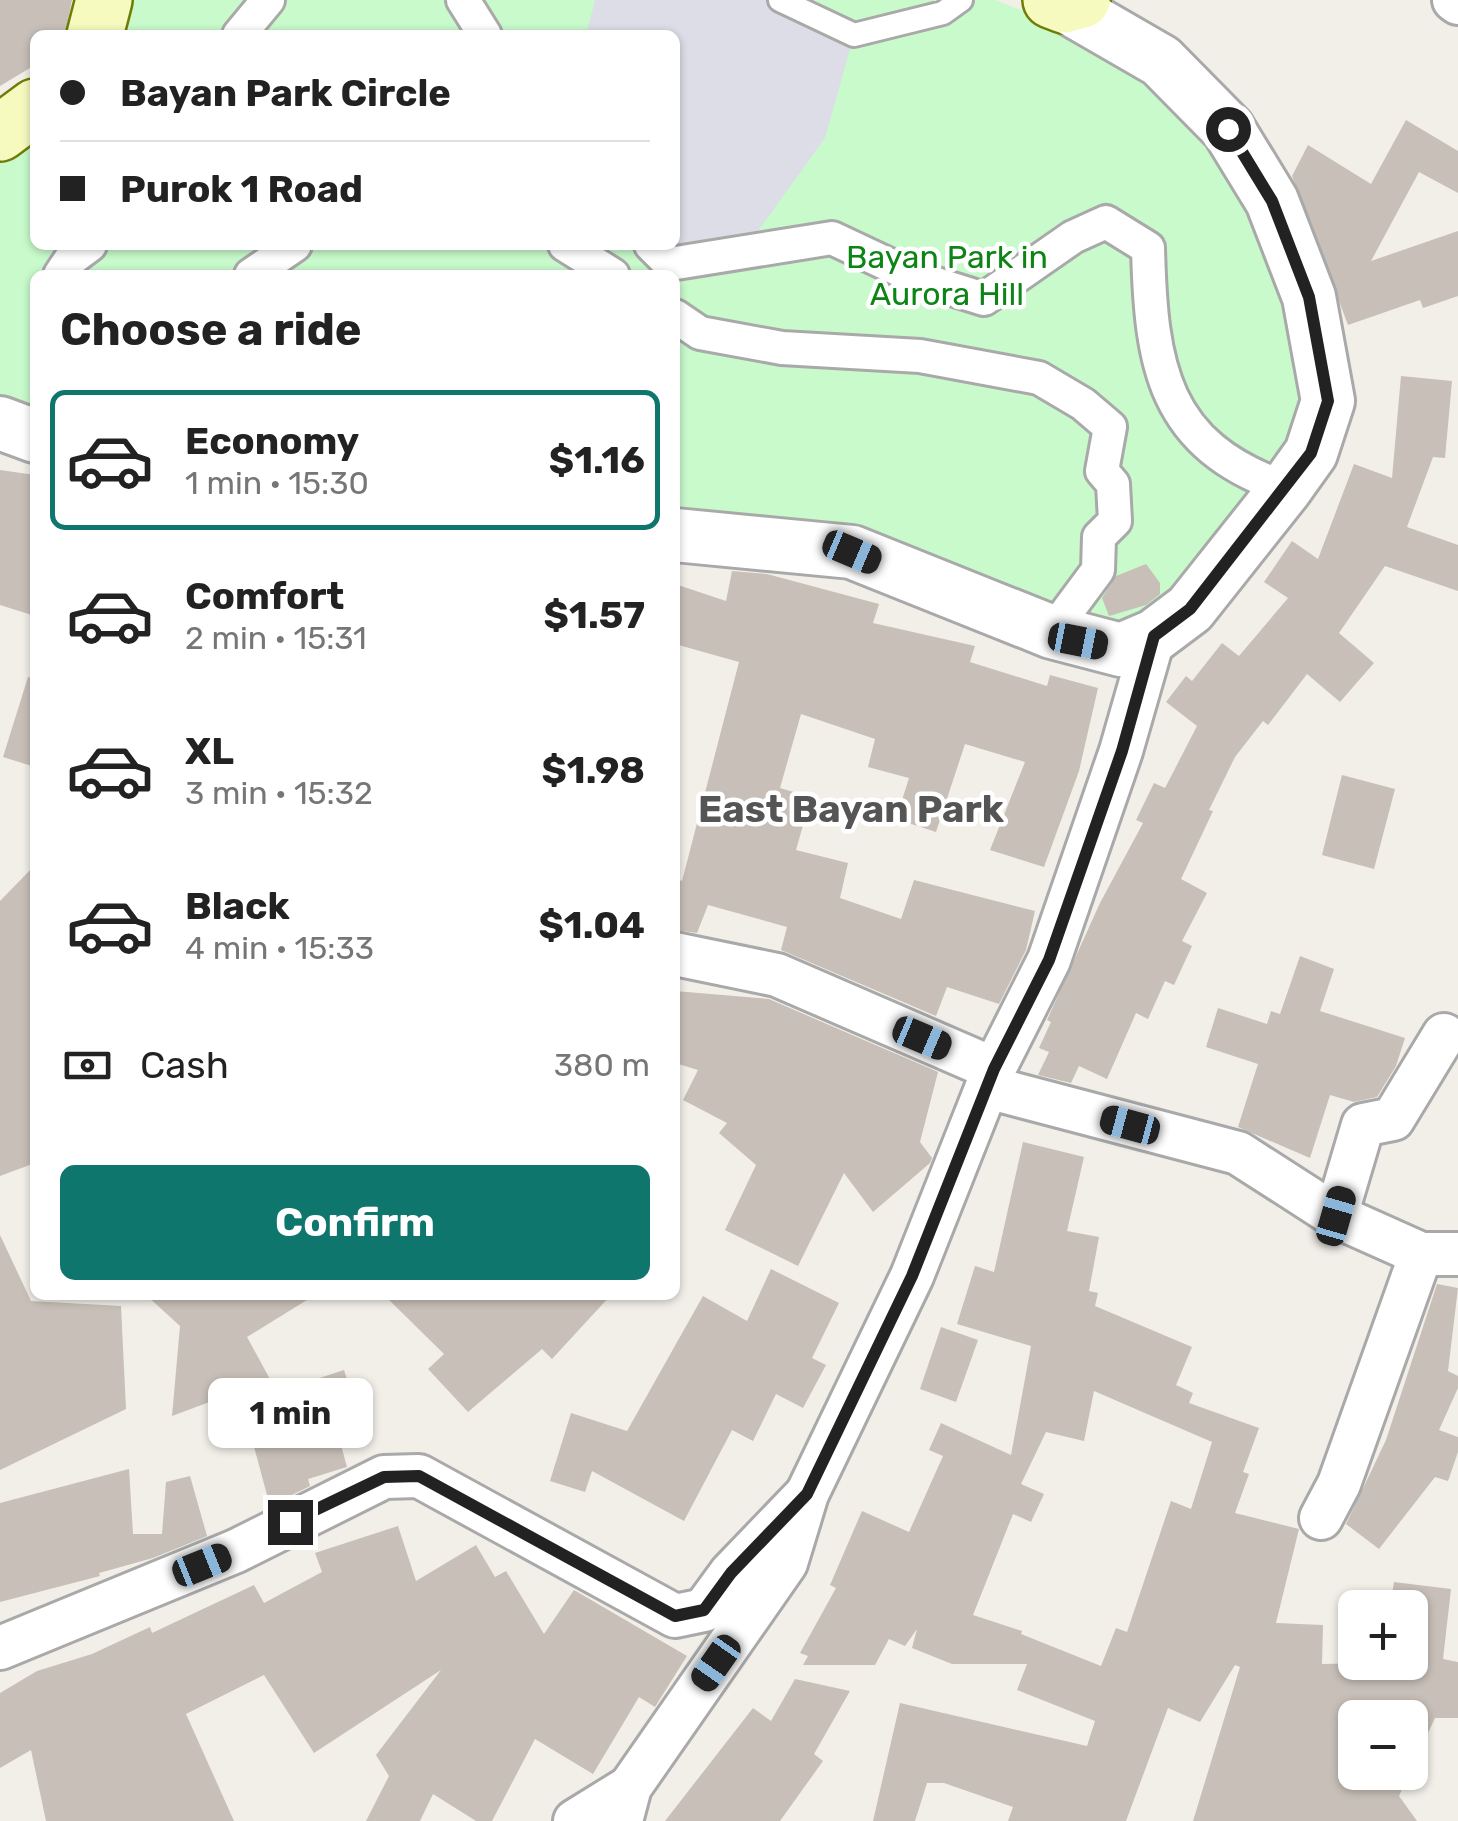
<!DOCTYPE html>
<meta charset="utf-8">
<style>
body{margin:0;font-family:Rubik,sans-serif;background:#f2f2f2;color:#222;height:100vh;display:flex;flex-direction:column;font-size:38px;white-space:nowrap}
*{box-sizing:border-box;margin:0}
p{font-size:32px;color:#767676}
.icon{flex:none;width:55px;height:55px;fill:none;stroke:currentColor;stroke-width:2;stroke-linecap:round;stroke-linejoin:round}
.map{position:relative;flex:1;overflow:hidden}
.side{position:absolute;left:30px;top:270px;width:650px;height:1030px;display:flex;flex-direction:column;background:#fff;border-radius:15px;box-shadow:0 2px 8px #0004}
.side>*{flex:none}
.top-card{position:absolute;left:30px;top:30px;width:650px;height:220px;border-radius:15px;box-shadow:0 2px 8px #0004;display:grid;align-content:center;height:220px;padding:0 30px;background:#fff}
.fabs{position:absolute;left:1338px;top:1590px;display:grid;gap:20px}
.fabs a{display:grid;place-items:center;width:90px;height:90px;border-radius:15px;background:#fff;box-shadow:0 2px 8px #0004;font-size:50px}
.end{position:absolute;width:45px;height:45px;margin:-22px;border:12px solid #222;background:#fff;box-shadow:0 0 0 5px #fff}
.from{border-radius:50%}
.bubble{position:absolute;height:70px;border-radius:15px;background:#fff;box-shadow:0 2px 8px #0004;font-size:32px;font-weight:700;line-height:70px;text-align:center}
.car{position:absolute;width:30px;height:60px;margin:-30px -15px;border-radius:12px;box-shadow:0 0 8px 2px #0007;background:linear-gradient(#222 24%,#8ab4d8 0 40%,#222 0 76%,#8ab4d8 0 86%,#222 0)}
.top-card b{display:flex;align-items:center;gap:35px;height:95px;font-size:38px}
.top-card b+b{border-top:2px solid #e0e0e0}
.top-card i{width:25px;height:25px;background:#222}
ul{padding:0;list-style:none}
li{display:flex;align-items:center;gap:30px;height:140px;margin:0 20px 15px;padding:0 10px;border:5px solid transparent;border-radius:15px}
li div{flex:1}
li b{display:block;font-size:38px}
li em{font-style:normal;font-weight:700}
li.selected{border-color:#0f766e}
li>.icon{width:90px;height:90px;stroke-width:1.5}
h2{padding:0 30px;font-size:45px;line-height:120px}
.pay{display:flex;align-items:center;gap:25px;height:110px;padding:0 30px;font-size:38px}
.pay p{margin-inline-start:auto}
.cta{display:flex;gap:20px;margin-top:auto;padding:20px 30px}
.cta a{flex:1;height:115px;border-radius:15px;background:#0f766e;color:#fff;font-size:40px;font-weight:700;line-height:115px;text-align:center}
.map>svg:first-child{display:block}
</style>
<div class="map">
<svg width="1458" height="1821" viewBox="0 0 1458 1821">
<rect width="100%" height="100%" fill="#f2efe9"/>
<path fill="#c8facc" d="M125 0H995L1058 24 1146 77 1213 143 1253 208 1290 306 1307 400 1283 457 1210 552 1145 618 1109 628 675 514V275H35V410L0 398V160L35 133V245H675V35H119Z"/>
<path fill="#dddde8" d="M595 0H780L854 35 825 138 743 252 651 245H675V35H586Z"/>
<g fill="#c7bfb8" fill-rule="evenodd">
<path d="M0 0H72L65 35H35V65L0 86Z"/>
<path d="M1406 120 1458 151V193L1419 172 1371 261 1458 231V296L1423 308 1420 300 1348 325 1292 176 1308 145 1371 184Z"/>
<path d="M1401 376 1452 381 1445 458 1433 457 1407 527 1458 545V591L1385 566 1339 633 1374 663 1340 702 1307 674 1268 725 1263 721 1235 757 1209 810 1213 811 1181 879 1207 893 1182 941 1192 946 1174 985 1165 981 1148 1019 1136 1013 1107 1079 1079 1066 1071 1083 1038 1075 1049 1052 1039 1048 1051 1022 1047 1020 1100 903 1143 823 1136 820 1154 783 1165 788 1197 726 1166 702 1186 676 1192 681 1222 643 1239 656 1288 598 1264 582 1292 541 1318 559 1354 464 1392 478Z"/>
<path d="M0 470 35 475V616L0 605Z"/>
<path d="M1146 564 1160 583V594L1146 605 1109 616 1102 598 1116 576Z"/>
<path d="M732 571 767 574 879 604 873 623 975 646 970 662 1047 686 1050 675 1098 688 1079 771 1044 867 990 850 1025 762 965 744 936 832 896 819 909 778 868 767 875 739 801 714 780 788 811 797 796 850 848 863 840 898 901 919 914 880 1035 911 1026 950 999 1004 947 987 936 1016 781 950 787 927 708 905 697 933 675 930V878L682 881 739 662 675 644V584L726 601Z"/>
<path d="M28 677 35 678V767L3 757Z"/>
<path d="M1342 775 1395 789 1374 869 1322 855Z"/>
<path d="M35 865V1163L0 1176V901Z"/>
<path d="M1300 956 1334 969 1320 1011 1405 1038 1396 1066 1377 1097 1354 1102 1330 1095 1310 1158 1238 1127 1258 1064 1206 1047 1218 1008 1267 1024 1271 1011 1280 1014Z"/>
<path d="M675 991 769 999 938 1072 920 1142 932 1158 930 1163 873 1212 844 1173 798 1266 725 1230 756 1165 719 1133 727 1123 683 1100 698 1070 675 1063Z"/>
<path d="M1023 1142 1084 1157 1067 1231 1099 1237 1089 1291 1098 1293 1095 1306 1192 1347 1176 1385 1193 1393 1189 1403 1259 1428 1243 1472 1249 1474 1235 1513 1299 1529 1276 1623 1323 1625 1322 1664 1410 1662V1608H1390L1394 1582 1451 1589 1443 1659 1458 1662V1718H1435L1410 1772V1718H1355V1772H1410L1399 1796 1417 1821H1193L1240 1667 1235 1665 1200 1722 1168 1708 1126 1821H1008L1013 1807 944 1783H927L915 1821H873L900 1703 1087 1746 1095 1721 1017 1690 1027 1664H952L912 1648 917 1629 905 1646 889 1639 875 1665H803L808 1656 800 1653 836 1588 830 1585 862 1511 909 1532 943 1456 929 1450 941 1423 1011 1455 1031 1346 957 1324 975 1266 994 1272ZM1094 1391 1212 1442 1191 1509 1171 1501 1127 1632 1116 1628 1101 1666 1021 1634 1022 1631 973 1615 1013 1514 1031 1522 1044 1494 1021 1484 1046 1432 1084 1441Z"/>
<path d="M0 1235 31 1301 121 1306 126 1409 0 1470Z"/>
<path d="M771 1269 839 1303 812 1358 826 1365 803 1408 776 1394 753 1441 732 1430 684 1521 592 1471 585 1492 550 1481 571 1413 627 1431 703 1296 747 1321Z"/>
<path d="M1437 1284 1458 1288 1448 1371 1458 1376V1388L1439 1430 1458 1437V1452L1448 1481 1435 1477 1379 1549 1346 1524 1386 1440Z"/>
<path d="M146 1295H315L247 1337 277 1392 344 1370 354 1401 331 1408 347 1467 308 1479 310 1486 270 1506 239 1391 172 1416 180 1326Z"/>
<path d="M384 1295H611L552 1359 542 1349 468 1412 428 1369 444 1354Z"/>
<path d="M941 1327 978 1340 956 1402 920 1389Z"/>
<path d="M129 1469 133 1534H162L166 1482 190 1476 207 1536 153 1558 99 1573 100 1576 0 1602V1503Z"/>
<path d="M398 1526 416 1581 476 1545 495 1577 506 1571 544 1634 574 1590 687 1656 655 1707 639 1697 593 1774 535 1739 492 1821H476L433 1794 420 1821H366L389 1776 376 1755 441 1670 314 1753 264 1675 186 1714 234 1821H46L31 1750 0 1768V1693L37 1671 92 1654 150 1627 152 1633 254 1585 264 1603 322 1572 315 1553Z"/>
<path d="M795 1679 850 1691 814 1754 823 1761 780 1821H665L753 1708 771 1721Z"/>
</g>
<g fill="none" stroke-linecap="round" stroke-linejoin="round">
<g stroke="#a9a9a9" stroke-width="28">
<path id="service" d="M780 0 854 35 943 13 961 0"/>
</g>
<g stroke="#a9a9a9" stroke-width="38">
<g id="pedestrian">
<path d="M463 0 485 35"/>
<path d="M239 35 268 0"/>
<path d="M565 245 613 275"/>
<path d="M651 245 670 264 832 238 917 278 984 299 1073 237 1106 222 1148 248C1151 365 1162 446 1286 488"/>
<path d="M60 275 70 260 90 245"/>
<path d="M251 275 295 245"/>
<path d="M675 316 700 333 782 348 920 356 1039 378 1083 404 1110 427 1102 471 1113 484 1115 521 1099 537 1098 570 1052 632"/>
</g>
</g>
<g stroke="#a9a9a9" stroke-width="48">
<g id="minor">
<path d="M1454 0 1458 3"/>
<path d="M675 954 777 975 994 1069"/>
<path d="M987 1087 1238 1153 1336 1216 1421 1254H1458"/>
<path d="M1336 1216 1363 1125 1393 1119 1444 1035"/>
<path d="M1321 1518 1339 1484 1421 1254"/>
<path d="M0 1648 236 1551 384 1477 419 1476 675 1616 704 1610 731 1573 805 1496"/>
<path d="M575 1821 630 1787"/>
<path d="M621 1821 630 1787 786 1563 807 1494 912 1276 994 1069 1049 960 1121 751 1154 636"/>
</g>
</g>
<g stroke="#a9a9a9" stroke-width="58">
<g id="tertiary">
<path d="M0 423 35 436"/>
<path d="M675 535 852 552 1052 632 1121 650 1154 636 1190 609 1286 488 1311 453 1328 401 1309 297 1272 201 1228 129 1161 61 1064 5"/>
</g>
</g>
<g stroke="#707d05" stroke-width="60">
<g id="secondary">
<path d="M1051 0 1064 5 1082 0"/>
<path d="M95 35 104 0"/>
<path d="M0 133 35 107"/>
</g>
</g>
<use href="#service" stroke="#fff" stroke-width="22"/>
<use href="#pedestrian" stroke="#fff" stroke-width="32"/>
<use href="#minor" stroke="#fff" stroke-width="42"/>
<use href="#tertiary" stroke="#fff" stroke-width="52"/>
<use href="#secondary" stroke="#f7fabf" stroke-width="55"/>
</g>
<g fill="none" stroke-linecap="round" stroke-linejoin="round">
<path stroke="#222" stroke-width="12" d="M290 1522 384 1477 419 1476 675 1616 704 1610 731 1573 807 1494 912 1276 994 1069 1049 960 1122 751 1154 636 1190 609 1311 453 1328 401 1309 297 1272 201 1228 129"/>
</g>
<g text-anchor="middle" stroke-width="9" stroke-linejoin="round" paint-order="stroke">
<g font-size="32" fill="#0c8416" stroke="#fff">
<text x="947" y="268">Bayan Park in<tspan x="947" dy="37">Aurora Hill</tspan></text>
</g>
<g font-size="38" font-weight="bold" fill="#555" stroke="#fff">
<text x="851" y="822">East Bayan Park</text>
</g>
</g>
</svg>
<div class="fabs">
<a>+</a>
<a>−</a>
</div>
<i class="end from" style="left:1228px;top:129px"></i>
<i class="end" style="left:290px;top:1522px"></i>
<div class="bubble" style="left:208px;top:1378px;width:165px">1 min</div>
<i class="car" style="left:852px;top:552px;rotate:113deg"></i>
<i class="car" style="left:1078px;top:641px;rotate:101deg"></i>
<i class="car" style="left:922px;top:1038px;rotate:113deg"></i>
<i class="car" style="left:1130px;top:1125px;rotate:285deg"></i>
<i class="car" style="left:1336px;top:1216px;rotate:16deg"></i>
<i class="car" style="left:202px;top:1565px;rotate:68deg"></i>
<i class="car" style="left:716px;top:1663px;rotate:215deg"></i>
<div class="top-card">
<b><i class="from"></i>Bayan Park Circle</b>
<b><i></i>Purok 1 Road</b>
</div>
<section class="side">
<h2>Choose a ride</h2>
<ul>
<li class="selected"><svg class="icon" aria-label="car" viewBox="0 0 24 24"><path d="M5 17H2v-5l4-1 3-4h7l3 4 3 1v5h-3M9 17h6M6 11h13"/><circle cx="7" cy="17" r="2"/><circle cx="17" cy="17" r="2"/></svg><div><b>Economy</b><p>1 min · 15:30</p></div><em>$1.16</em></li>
<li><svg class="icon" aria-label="car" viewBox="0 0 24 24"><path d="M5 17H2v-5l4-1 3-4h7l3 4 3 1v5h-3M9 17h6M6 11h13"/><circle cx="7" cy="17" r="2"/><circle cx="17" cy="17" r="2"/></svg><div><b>Comfort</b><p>2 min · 15:31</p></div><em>$1.57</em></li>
<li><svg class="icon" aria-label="car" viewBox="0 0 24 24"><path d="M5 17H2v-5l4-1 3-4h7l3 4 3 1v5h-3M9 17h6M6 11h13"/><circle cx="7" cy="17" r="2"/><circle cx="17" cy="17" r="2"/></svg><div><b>XL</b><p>3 min · 15:32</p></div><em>$1.98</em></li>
<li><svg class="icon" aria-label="car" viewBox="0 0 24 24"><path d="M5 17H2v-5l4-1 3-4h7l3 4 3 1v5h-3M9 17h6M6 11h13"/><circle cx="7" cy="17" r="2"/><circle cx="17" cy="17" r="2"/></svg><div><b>Black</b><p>4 min · 15:33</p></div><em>$1.04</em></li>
</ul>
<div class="pay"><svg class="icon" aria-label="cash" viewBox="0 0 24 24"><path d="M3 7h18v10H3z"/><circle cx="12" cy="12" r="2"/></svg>Cash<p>380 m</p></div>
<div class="cta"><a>Confirm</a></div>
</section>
</div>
